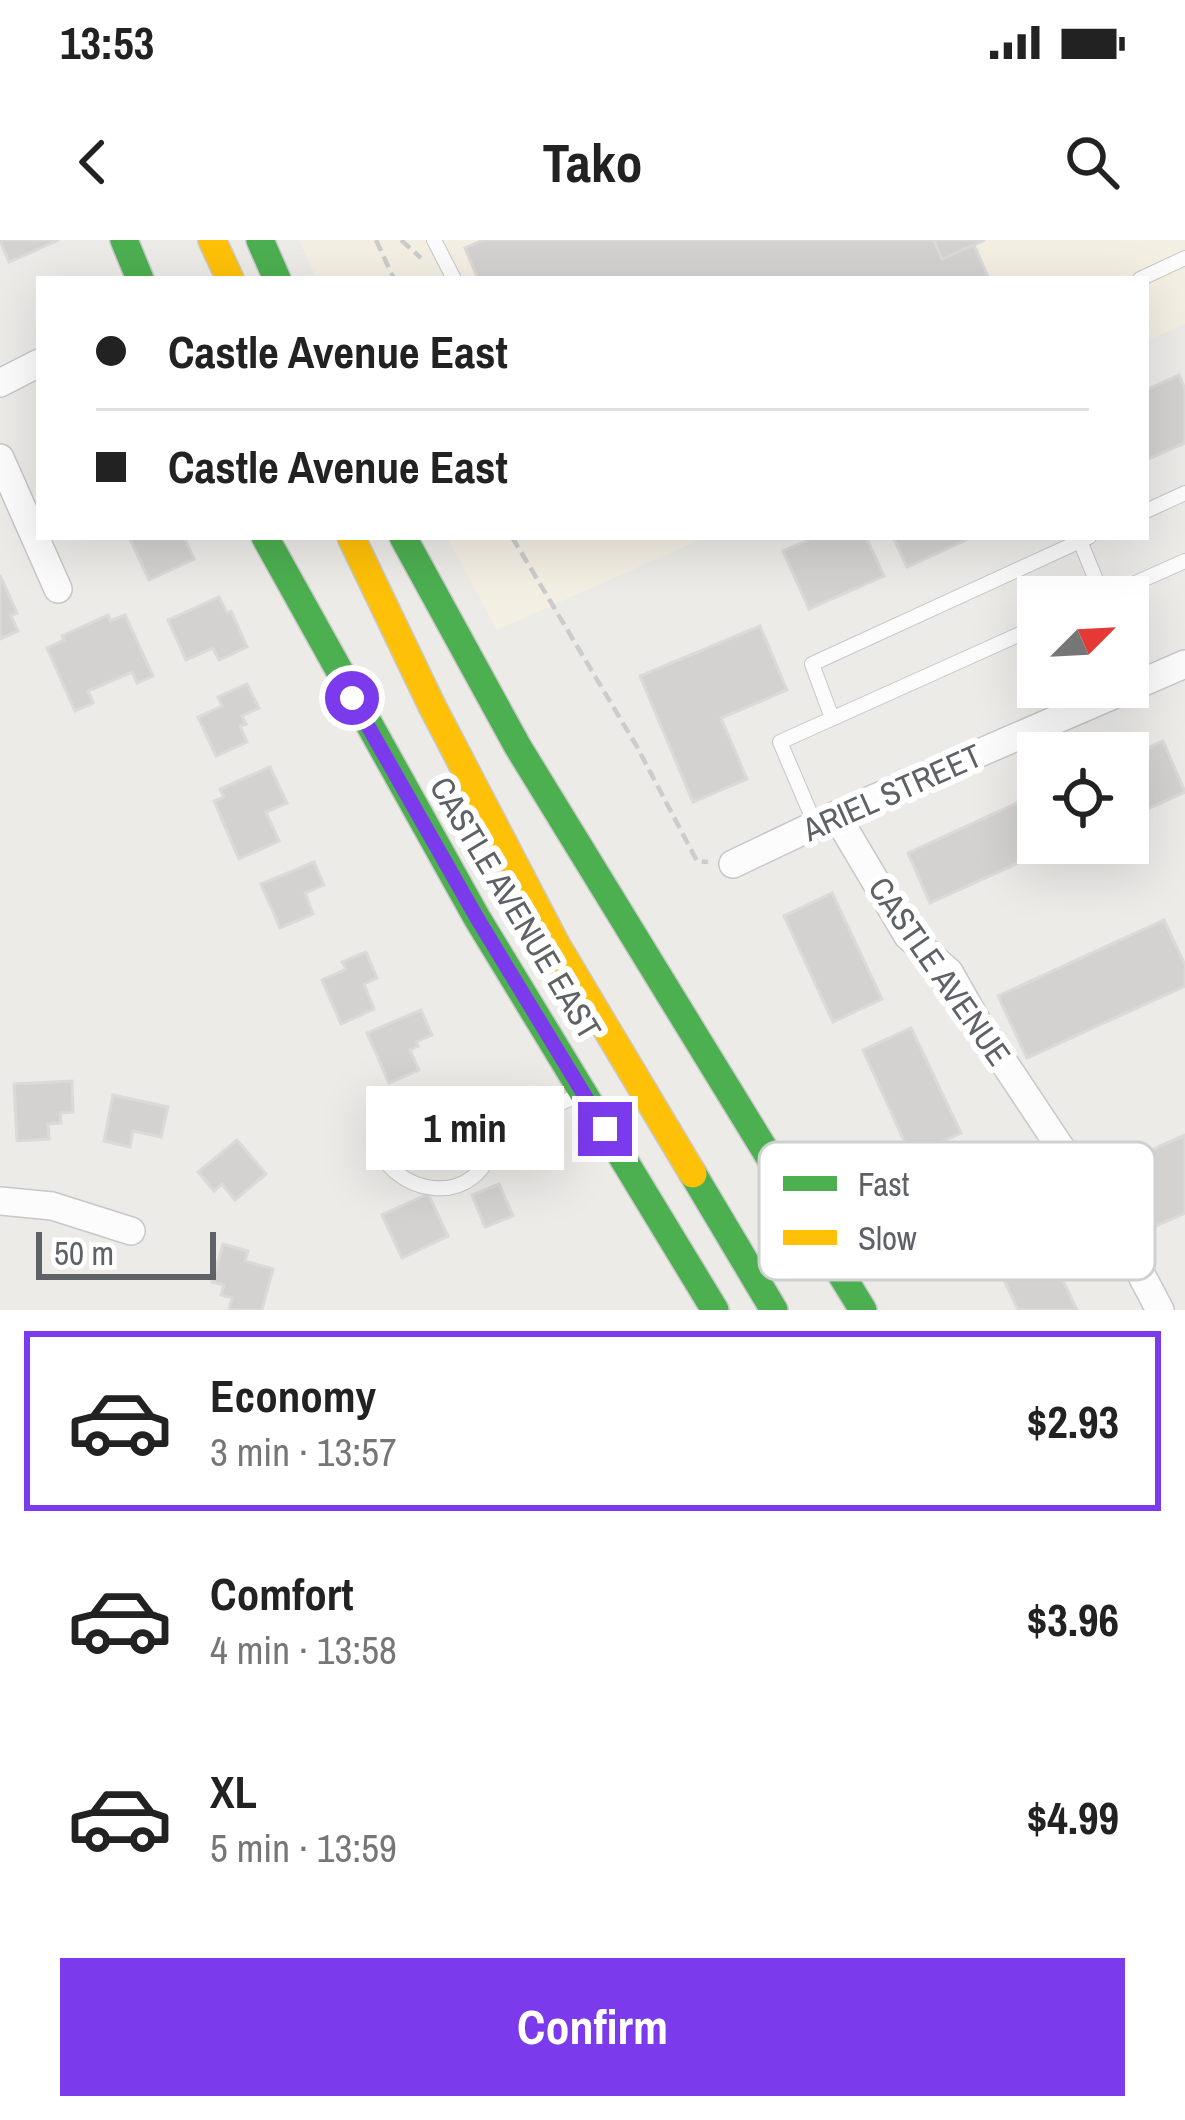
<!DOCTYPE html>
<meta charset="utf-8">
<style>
body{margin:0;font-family:"Archivo Narrow",sans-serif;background:#f2f2f2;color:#222;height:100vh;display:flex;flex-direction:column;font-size:45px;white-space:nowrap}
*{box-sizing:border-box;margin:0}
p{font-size:39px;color:#767676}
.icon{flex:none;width:66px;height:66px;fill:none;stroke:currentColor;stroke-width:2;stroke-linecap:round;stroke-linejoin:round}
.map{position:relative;height:1070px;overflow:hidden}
.sheet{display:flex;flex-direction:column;background:#fff;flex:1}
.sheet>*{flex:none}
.top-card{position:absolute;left:36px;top:36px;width:1113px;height:264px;border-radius:0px;box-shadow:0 12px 48px #0002;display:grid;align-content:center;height:264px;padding:0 60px;background:#fff}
.needle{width:78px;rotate:66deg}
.tools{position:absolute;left:1017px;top:336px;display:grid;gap:24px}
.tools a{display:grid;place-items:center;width:132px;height:132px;border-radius:0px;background:#fff;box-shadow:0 12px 48px #0002;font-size:60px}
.scale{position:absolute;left:36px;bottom:30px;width:180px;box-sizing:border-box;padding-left:12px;border:6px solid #5e6165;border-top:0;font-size:33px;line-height:42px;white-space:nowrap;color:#5e6165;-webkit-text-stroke:9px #fff;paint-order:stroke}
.end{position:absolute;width:54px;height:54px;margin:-27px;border:15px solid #7c3aed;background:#fff;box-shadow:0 0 0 6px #fff}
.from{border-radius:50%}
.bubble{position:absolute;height:84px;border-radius:0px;background:#fff;box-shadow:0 12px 48px #0002;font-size:39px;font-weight:800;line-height:84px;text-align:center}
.top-card b{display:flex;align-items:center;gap:42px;height:114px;font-size:45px}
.top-card b+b{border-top:3px solid #e0e0e0}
.top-card i{width:30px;height:30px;background:#222}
ul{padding:21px 0 0;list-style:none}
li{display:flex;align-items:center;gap:36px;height:180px;margin:0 24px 18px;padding:0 36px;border:6px solid transparent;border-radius:0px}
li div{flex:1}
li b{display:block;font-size:45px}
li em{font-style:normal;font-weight:800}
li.current{border-color:#7c3aed}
li>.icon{width:108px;height:108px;stroke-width:1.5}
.primary-button{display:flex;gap:24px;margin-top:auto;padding:24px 60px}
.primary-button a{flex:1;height:138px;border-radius:0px;background:#7c3aed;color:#fff;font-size:48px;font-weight:800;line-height:138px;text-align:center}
.status{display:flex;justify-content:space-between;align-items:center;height:84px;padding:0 60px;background:#fff;direction:ltr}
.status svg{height:33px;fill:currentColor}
header{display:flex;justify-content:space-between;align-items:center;height:156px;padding:0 60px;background:#fff;font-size:54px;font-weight:800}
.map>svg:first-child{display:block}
</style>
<div class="status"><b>13:53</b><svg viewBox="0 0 49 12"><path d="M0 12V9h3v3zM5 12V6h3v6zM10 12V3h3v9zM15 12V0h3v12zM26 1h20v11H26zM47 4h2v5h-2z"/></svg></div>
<header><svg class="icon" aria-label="back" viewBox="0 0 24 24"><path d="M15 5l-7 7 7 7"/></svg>Tako<svg class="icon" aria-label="search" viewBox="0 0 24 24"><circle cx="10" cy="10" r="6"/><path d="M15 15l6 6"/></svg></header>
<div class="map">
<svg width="1185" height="1070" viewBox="0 0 1185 1070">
<rect width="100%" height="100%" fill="#ecebe8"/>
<g fill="#f4efe3">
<path d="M299 0H1185V84L1146 101V39H317Z"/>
<path d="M447 297H706L497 390Z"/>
</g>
<g fill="#d3d2d1" stroke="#dcdad8" stroke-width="3">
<path d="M0 0H59L9 22Z"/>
<path d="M483 0H934L942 19 974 5 989 39H478L465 8Z"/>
<path d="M934 0H985L942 19Z"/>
<path d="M1179 135 1185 149V203L1146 220V150Z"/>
<path d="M129 297H184L194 319 149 340Z"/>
<path d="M815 297H866L884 336 809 369 783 311Z"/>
<path d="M893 297H973L907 327Z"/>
<path d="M0 335 17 373 11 376 18 391 0 399Z"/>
<path d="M219 357 227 373 231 371 247 407 219 420 213 408 186 420 168 380Z"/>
<path d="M108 375 110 381 125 375 153 436 137 443 132 432 88 451 93 463 75 471 47 408 64 400 62 396Z"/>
<path d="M760 386 787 450 721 478 747 539 693 562 640 436Z"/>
<path d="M247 444 259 468 242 476 246 484 240 486 247 502 216 516 198 477 222 466 218 457Z"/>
<path d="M1163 501 1185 552 1128 578V517Z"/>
<path d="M270 527 287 563 266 572 279 601 239 619 214 561 224 557 220 549Z"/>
<path d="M1017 563 1040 613 930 663 908 613Z"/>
<path d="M314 622 324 645 305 653 313 674 280 688 261 644Z"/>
<path d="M832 653 882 759 833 782 784 676Z"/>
<path d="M1164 680 1185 725V746L1027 818 998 756Z"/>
<path d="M366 712 377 738 364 744 374 769 341 784 322 740 346 729 342 722Z"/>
<path d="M421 770 432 795 416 802 418 806 410 810 419 830 389 843 367 793Z"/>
<path d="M911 788 961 893 911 916 863 810Z"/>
<path d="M72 841 73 872 60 873 61 883 48 884 49 899 17 901 14 844Z"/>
<path d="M113 855 168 867 161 897 133 891 130 907 104 901Z"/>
<path d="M1185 895V973L1147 990 1118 925Z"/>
<path d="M237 900 266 934 235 960 222 944 214 951 198 932Z"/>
<path d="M499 944 513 976 485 987 472 955Z"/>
<path d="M428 954 448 996 402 1018 382 975Z"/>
<path d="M1042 996 1077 1070H1018L994 1018Z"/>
<path d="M223 1004 248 1011 245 1021 273 1029 262 1070H229L232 1058 221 1055 224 1045 212 1042Z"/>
</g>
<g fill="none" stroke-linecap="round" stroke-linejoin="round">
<g stroke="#c7c7c7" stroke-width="16">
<g id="lane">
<path d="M434 0 454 39"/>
<path d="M1140 39 1185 18"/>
<path d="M1146 271 1185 253"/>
<path d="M1080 301 1103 357"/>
<path d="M1104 357 1185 321"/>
<path d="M1128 418 1139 445"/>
<path d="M832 478 812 424 1089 297"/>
<path d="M815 584 780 502 1038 386"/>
<path d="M502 889C486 865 471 855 441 855 425 854 410 859 398 869 341 912 427 974 473 937 488 925 494 906 502 889L579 855"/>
</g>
</g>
<g stroke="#c7c7c7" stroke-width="30">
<g id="street">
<path d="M0 143 39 123"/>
<path d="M0 218 58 349"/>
<path d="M836 575 908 696 949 732 979 785 1126 1006 1160 1070"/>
<path d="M733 624 836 575 1185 424"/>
<path d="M0 961 52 966 131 991"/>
</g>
</g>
<g stroke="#c9c9c9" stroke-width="30">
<g id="fast">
<path d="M124 0 140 39"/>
<path d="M260 0 277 39"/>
<path d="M265 297 477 678 715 1070"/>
<path d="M403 297 518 507 863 1070"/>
<path d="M693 934 774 1070"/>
</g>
</g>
<g stroke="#c9c9c9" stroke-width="30">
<g id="slow">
<path d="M212 0 230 39"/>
<path d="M351 297 432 466 557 706 693 934"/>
</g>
</g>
<g stroke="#cacdcb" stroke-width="4.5" stroke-dasharray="12 6" stroke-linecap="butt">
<path d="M376 0 394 39"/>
<path d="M401 0 421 18"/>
<path d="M512 297 636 505 697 621 708 622"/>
</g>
<use href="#lane" stroke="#fcfcfc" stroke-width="14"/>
<use href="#street" stroke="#fcfcfc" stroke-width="27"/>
<use href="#fast" stroke="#4caf50" stroke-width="27"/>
<use href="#slow" stroke="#ffc107" stroke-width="27"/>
</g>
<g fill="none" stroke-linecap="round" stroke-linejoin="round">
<path stroke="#7c3aed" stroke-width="15" d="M352 458 477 678 605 889"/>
</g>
<g text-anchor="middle" stroke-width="12" stroke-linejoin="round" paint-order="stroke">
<g font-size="33" fill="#5e6165" stroke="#fff">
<text transform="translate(892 552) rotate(-24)" y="12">ARIEL STREET</text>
<text transform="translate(516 668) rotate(59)" y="12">CASTLE AVENUE EAST</text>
<text transform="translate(940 731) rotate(55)" y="12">CASTLE AVENUE</text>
</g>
</g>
<rect x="759" y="902" width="396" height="138" rx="18" fill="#fff" stroke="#cfd0d1" stroke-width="3"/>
<rect x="783" y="936" width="54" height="15" fill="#4caf50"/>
<rect x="783" y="990" width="54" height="15" fill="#ffc107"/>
<g font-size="33" fill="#5e6165">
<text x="858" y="956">Fast</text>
<text x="858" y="1010">Slow</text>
</g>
</svg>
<div class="tools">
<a><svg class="needle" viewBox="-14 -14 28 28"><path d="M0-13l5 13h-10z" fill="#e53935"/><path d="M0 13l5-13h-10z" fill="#767676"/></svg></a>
<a><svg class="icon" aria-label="locate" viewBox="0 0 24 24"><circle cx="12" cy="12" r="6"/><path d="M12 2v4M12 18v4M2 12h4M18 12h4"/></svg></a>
</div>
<div class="scale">50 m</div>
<i class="end from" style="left:352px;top:458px"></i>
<i class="end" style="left:605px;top:889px"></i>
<div class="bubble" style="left:366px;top:846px;width:198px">1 min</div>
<div class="top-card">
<b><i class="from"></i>Castle Avenue East</b>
<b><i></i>Castle Avenue East</b>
</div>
</div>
<section class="sheet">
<ul>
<li class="current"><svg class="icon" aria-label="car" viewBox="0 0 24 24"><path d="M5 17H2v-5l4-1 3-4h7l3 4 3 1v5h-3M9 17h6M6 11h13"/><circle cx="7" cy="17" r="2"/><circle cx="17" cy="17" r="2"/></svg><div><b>Economy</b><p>3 min · 13:57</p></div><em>$2.93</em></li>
<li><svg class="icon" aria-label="car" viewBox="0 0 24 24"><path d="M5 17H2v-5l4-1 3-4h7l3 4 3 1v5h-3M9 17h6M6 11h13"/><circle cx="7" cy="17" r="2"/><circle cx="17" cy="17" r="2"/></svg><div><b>Comfort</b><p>4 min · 13:58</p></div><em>$3.96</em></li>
<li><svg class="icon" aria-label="car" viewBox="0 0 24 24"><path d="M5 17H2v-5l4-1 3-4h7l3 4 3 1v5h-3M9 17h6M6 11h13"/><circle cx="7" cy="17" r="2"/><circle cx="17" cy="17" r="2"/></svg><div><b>XL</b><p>5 min · 13:59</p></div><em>$4.99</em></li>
</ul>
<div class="primary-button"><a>Confirm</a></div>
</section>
